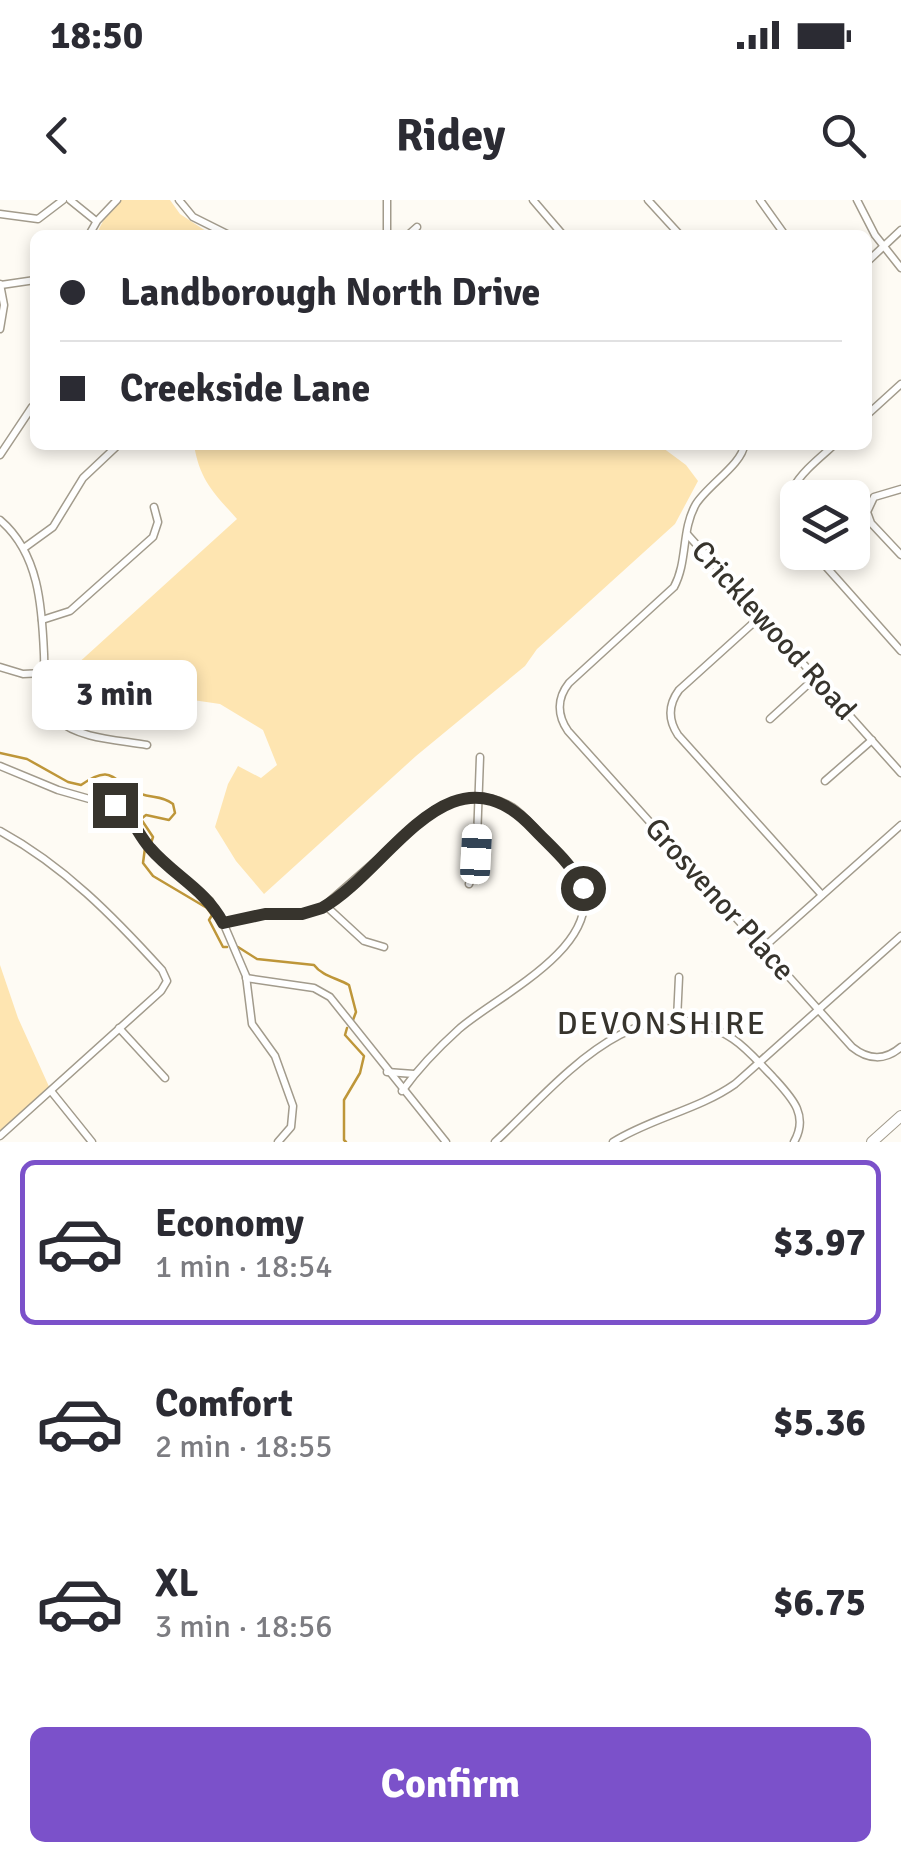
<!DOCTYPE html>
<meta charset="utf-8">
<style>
body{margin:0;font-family:Signika,sans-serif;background:#f7f7f7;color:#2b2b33;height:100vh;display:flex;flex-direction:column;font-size:38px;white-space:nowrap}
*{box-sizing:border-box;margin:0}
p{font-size:32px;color:#7c7c81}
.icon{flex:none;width:55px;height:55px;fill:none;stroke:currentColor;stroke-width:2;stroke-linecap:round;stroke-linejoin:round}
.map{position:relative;height:942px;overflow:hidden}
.details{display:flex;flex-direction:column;background:#fff;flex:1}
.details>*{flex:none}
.guide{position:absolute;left:30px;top:30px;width:842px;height:220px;border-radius:15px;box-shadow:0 5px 15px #0003;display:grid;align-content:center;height:220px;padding:0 30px;background:#fff}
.buttons{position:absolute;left:780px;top:280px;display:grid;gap:20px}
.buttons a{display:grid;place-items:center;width:90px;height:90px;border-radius:15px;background:#fff;box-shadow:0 5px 15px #0003;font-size:50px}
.end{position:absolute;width:45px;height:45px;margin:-22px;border:12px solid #37342d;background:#fff;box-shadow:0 0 0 5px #fff}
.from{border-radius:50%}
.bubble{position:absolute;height:70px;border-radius:15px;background:#fff;box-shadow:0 5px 15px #0003;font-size:32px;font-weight:700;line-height:70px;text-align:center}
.car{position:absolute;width:30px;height:60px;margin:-30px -15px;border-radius:12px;box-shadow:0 0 8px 2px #0007;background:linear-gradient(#fff 24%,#345 0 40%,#fff 0 76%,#345 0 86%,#fff 0)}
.guide b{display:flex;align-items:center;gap:35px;height:95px;font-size:38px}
.guide b+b{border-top:2px solid #e1e1e2}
.guide i{width:25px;height:25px;background:#2b2b33}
ul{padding:18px 0 0;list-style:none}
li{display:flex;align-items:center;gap:30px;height:165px;margin:0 20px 15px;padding:0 10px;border:5px solid transparent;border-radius:15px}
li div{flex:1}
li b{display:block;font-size:38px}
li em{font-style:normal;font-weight:700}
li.on{border-color:#7b51ca}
li>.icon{width:90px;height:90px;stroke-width:1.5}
.cta{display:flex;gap:20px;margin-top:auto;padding:20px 30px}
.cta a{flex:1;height:115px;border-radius:15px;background:#7b51ca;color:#fff;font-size:40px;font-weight:700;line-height:115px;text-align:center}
.status{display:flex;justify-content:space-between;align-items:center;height:70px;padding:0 50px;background:#fff;direction:ltr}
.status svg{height:28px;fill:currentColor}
header{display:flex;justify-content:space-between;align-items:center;height:130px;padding:0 30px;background:#fff;font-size:45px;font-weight:700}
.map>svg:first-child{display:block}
</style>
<div class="status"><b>18:50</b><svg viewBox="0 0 49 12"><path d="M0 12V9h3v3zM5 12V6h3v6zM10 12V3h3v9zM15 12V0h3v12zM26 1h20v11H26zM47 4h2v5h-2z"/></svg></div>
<header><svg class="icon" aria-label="back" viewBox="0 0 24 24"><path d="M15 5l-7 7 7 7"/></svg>Ridey<svg class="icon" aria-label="search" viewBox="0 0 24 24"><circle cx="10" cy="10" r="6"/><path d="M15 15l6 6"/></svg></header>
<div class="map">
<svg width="901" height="942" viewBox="0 0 901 942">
<rect width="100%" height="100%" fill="#fefbf4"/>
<g fill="#fee5b1">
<path d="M121 0H170L180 14 212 35H96L104 19Z"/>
<path d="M194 245H659L686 265 698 281 675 324 537 449 525 466 416 556 264 694 236 661 215 627 228 584 238 566 261 578 277 565 263 530 220 504 179 498 100 500 81 495 73 481 75 466 237 319C214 293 200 281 194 245Z"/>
<path d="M0 765 18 818 51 891 0 936Z"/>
</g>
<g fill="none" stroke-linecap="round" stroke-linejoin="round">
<g stroke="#be9639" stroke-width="2.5">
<path d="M0 553 27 559 68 582 81 585C115 561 112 584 141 594 153 598 163 596 173 604L175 613 169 620 146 615 141 619 153 637 151 643"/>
<path d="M145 648 143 663 153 676 207 708 212 715 209 720 223 747H227"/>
<path d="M238 747 257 759 314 765C322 776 337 778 349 785L356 812 353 820"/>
<path d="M346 942 344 940V900L360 873 364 856 345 835 347 828"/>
</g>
<g stroke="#a29b8c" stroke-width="9">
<g id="minor">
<path d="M70 0 96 21"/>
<path d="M179 0 193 17 229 35"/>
<path d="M387 0V35"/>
<path d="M533 0 563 35"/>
<path d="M648 0 680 35"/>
<path d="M760 0 785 35"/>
<path d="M857 0 875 35 901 68"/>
<path d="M0 14 38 19 63 0"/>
<path d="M89 35 97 21 117 0"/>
<path d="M408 35 417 27"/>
<path d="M868 61 901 30"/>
<path d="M0 84 4 105 0 129"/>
<path d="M1 85 35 80"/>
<path d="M868 214 901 184"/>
<path d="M744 245C743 263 707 286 696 304 681 330 688 361 674 387L569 483C557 498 557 515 568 531L852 847C868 860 885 861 901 847"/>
<path d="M0 255 32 207"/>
<path d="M901 289 874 297 867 312 871 323 901 355"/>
<path d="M0 320C39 353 42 407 44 454 45 476 41 504 58 520 79 539 120 540 147 545"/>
<path d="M687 334 901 573"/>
<path d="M798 335C770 296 806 270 834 245"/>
<path d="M24 348 53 327 83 278 118 245"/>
<path d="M813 352 901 451"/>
<path d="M761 416 679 490C668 505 668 520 678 535L822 695"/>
<path d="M42 420 70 411 153 337 158 322 154 307"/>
<path d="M0 467 23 474 44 473"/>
<path d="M770 519 816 477"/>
<path d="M0 566 58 590 121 608 150 649 210 701 225 727 246 776 252 824 275 856 293 906 291 927 278 942"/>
<path d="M825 581 872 540"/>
<path d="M0 631C64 666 113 716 162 770L167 781 161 791 0 936"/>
<path d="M469 684 476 667 480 557"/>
<path d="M326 706 364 741 384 747"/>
<path d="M223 723 265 714H302L322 708 433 611C458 596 486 591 512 607 528 618 541 636 555 651 566 664 582 676 584 694 592 753 494 798 459 829 439 847 418 869 402 891"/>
<path d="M764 747 901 625"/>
<path d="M246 778 314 788 330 797 446 942"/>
<path d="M677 820 679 777"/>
<path d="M119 828 165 878"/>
<path d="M387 872 414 874"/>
<path d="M51 891 92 942"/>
<path d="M495 942C557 885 639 776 733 839 748 849 759 863 772 876 790 896 810 914 794 942"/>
<path d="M613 942C651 918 698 910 735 884L901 736"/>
</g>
</g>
<g stroke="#a29b8c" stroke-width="12">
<path id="major" d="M872 942 901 916"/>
</g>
<use href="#minor" stroke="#fff" stroke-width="6"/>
<use href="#major" stroke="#fff" stroke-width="10"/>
</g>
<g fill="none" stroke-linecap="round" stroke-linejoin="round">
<path stroke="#37342d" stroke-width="12" d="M115 605C132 614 137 634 150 648 174 676 205 689 223 723L265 714H302L322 708C390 670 450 538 534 629 551 647 573 665 583 688"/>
</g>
<g text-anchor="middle" stroke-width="8" stroke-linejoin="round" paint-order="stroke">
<g font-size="30" fill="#37342d" stroke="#fff">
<text transform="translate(774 430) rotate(48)" y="10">Cricklewood Road</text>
<text transform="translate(720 699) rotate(48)" y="10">Grosvenor Place</text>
</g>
<g font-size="32" letter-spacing="2.5" fill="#37342d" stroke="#fff">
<text x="662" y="834">DEVONSHIRE</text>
</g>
</g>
</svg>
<div class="buttons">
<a><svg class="icon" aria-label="layers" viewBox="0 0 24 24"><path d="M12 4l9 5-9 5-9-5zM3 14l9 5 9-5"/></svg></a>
</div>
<i class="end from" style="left:583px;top:688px"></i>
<i class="end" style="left:115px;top:605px"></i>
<div class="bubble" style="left:32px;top:460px;width:165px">3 min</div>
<i class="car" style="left:476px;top:654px;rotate:3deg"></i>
<div class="guide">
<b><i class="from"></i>Landborough North Drive</b>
<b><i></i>Creekside Lane</b>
</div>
</div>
<section class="details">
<ul>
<li class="on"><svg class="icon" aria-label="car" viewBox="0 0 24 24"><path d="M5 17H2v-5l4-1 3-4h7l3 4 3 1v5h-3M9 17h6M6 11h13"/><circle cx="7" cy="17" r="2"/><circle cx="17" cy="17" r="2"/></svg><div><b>Economy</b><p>1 min · 18:54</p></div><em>$3.97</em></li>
<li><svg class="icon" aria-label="car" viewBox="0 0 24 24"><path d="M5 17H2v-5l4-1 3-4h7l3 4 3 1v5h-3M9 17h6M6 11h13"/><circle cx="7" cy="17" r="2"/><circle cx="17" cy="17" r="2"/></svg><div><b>Comfort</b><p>2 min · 18:55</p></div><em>$5.36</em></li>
<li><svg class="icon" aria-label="car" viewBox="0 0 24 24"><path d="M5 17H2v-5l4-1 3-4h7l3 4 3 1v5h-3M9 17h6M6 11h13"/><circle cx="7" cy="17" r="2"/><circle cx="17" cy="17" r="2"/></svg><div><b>XL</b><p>3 min · 18:56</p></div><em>$6.75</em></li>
</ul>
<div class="cta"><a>Confirm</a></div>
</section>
